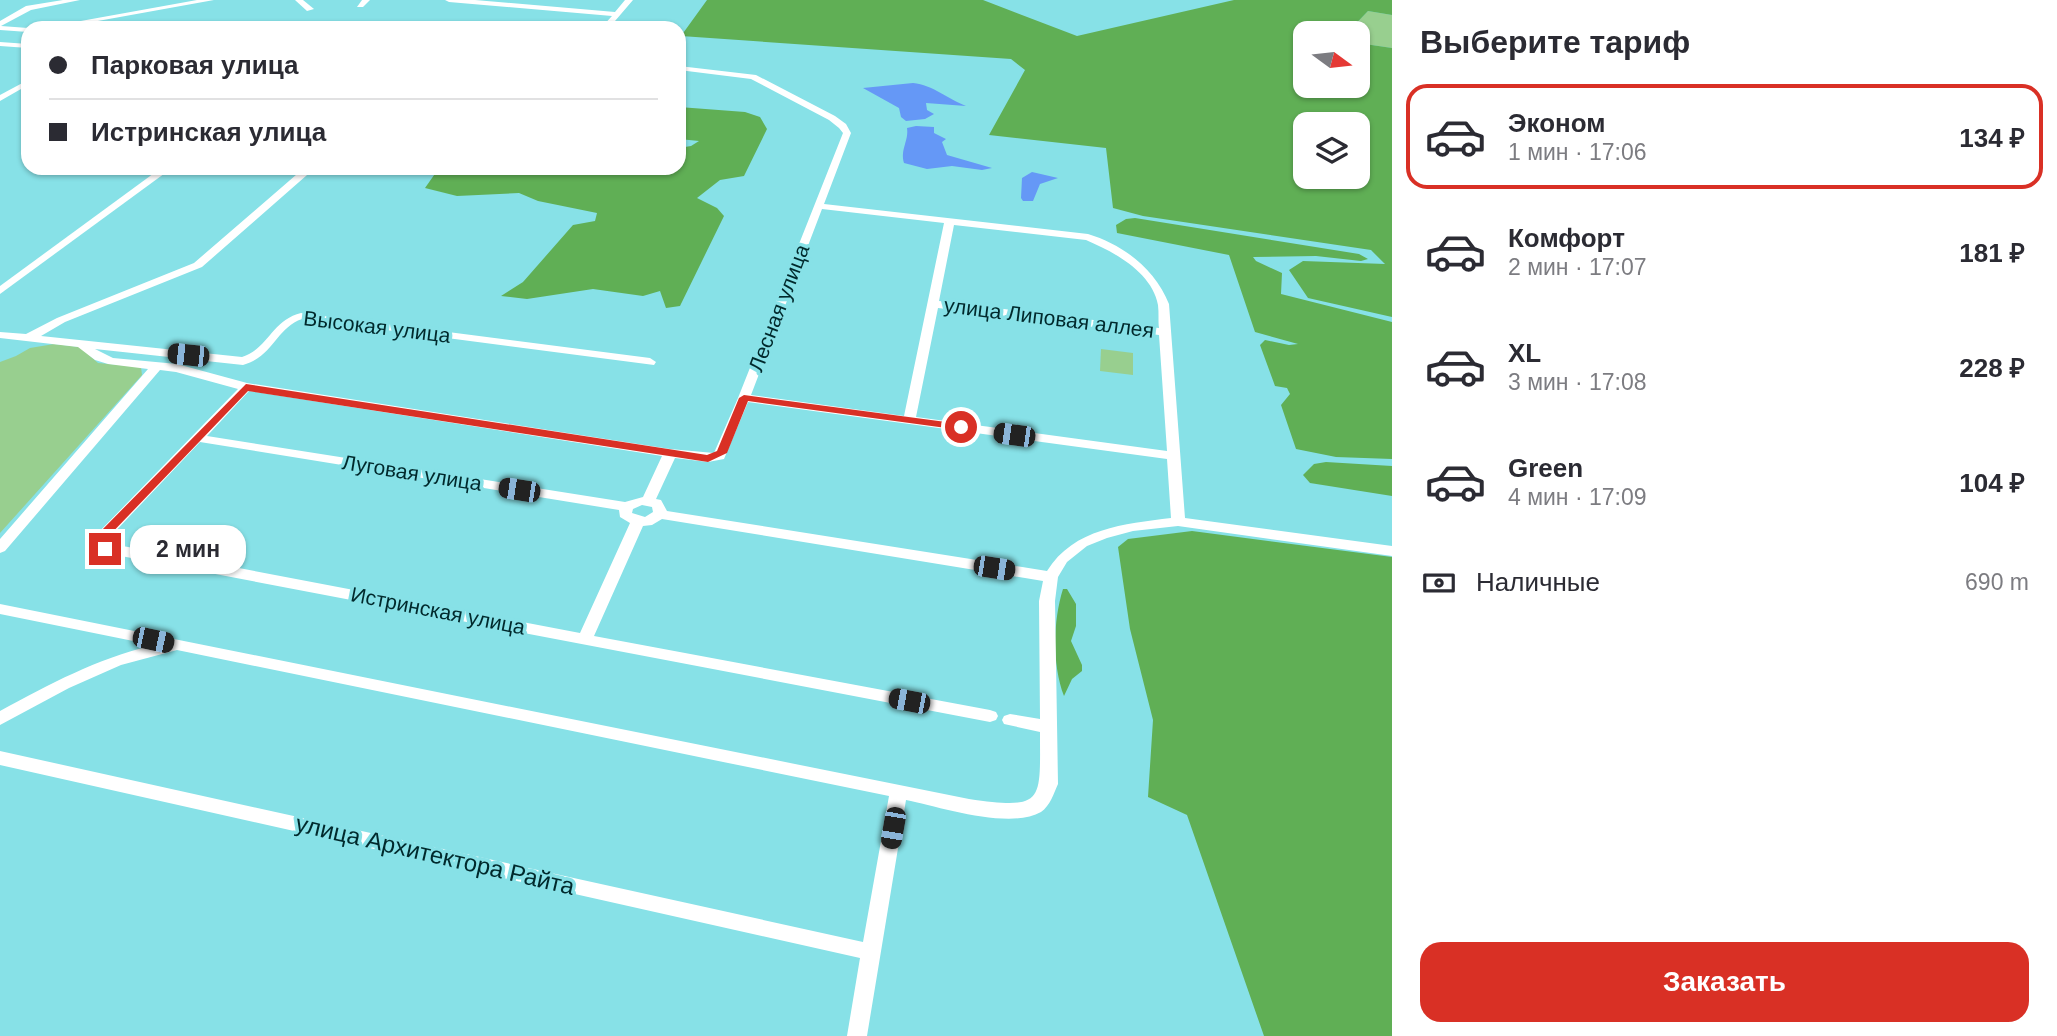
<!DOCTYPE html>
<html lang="ru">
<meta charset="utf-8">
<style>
body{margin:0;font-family:Helvetica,sans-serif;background:#f7f7f7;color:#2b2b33;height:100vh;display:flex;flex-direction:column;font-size:26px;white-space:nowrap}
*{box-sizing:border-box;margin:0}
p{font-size:23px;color:#7c7c81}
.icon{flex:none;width:38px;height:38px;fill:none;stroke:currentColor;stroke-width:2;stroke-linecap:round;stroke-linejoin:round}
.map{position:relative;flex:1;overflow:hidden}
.details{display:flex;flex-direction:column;background:#fff;width:665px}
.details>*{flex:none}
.top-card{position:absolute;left:21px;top:21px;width:665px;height:154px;border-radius:21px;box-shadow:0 2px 5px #0004;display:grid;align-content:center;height:154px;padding:0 28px;background:#fff}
.needle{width:46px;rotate:105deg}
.buttons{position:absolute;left:1293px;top:21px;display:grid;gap:14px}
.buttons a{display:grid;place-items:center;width:77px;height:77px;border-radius:14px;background:#fff;box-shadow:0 2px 5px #0004;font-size:35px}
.end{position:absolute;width:32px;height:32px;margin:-16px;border:9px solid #d93025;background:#fff;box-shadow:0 0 0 4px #fff}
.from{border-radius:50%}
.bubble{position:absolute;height:49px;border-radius:21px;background:#fff;box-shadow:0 2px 5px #0004;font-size:23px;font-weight:700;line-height:49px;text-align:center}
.car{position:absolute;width:21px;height:42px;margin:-21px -10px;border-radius:9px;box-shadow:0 0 5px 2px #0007;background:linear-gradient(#222 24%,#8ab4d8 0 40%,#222 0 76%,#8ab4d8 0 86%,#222 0)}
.top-card b{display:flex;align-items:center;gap:24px;height:66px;font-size:26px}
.top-card b+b{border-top:2px solid #e1e1e2}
.top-card i{width:18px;height:18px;background:#2b2b33}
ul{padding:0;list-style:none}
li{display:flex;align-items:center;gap:21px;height:105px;margin:0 14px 10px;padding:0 14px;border:4px solid transparent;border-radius:21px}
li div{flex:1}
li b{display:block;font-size:26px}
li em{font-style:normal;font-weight:700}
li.selected{border-color:#d93025}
li>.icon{width:63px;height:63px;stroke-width:1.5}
h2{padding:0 28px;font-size:32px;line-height:84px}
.pay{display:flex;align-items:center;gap:18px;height:77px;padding:0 28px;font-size:26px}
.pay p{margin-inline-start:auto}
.cta{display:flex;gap:14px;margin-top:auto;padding:14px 28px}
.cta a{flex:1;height:80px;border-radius:21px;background:#d93025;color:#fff;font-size:28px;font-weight:700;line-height:80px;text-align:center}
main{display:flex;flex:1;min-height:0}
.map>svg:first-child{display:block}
</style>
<main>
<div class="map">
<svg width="1392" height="1036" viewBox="0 0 1392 1036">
<rect width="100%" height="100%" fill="#87e1e7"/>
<g fill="#98cf8f">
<path d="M1368 11 1392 15V48L1358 43V33H1347Z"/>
<path d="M54 344 80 347 98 363 141 367 142 375 0 533V362L16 356 30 348Z"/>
<path d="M1101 349 1133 353V375L1100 371Z"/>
</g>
<g fill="#60af55" fill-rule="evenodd">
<path d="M707 0H983L1077 36 1234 0H1392V15L1368 11 1347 33H1306V86H1358V43L1392 48V317L1308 298 1289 270 1303 261 1385 264 1371 250 1143 216 1113 208 1106 148 989 135 1025 70 1011 59 681 36ZM1358 124V177H1306V124Z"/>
<path d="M679 107 745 112 760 117 767 129 744 176 720 180 697 198 717 208 724 216 680 306 666 308 660 291 643 296 593 289 527 299 501 296 523 282 573 225 595 221 597 213 538 201 519 193 457 196 425 188 439 168H679V148L691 146 699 141 679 139Z"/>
<path d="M1135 218 1359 254 1368 259 1361 261 1316 256 1253 257 1256 261 1282 273 1281 294 1392 322V459L1336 457 1296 449 1281 405 1290 394 1287 388 1275 386 1260 345 1265 340 1289 345 1298 344 1255 332 1229 255 1117 233 1116 225 1126 219Z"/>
<path d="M1326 462 1392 466V496L1310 483 1303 475 1314 464Z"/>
<path d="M1192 531 1392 557V1036H1264L1187 815 1148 797 1153 720 1130 629 1118 547 1128 539Z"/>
<path d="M1063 589H1067L1076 604V626L1071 641 1082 665V671L1072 679 1064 696C1052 664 1053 621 1063 589Z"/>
</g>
<g fill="#6598f6">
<path d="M913 83C933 85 948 99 966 106L926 103 927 110 934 114 925 119 906 121 901 117 899 108 863 88Z"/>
<path d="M916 126 934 127V133L946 139 942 142 947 155 992 168 982 170 952 166 927 169 904 163C900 149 909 141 907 128Z"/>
<path d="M1032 172 1058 178 1040 184 1033 201H1023L1021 198 1022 178Z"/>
</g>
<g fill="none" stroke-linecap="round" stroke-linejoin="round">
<g fill="#fff" fill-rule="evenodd">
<path d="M63 0H80L31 10 1 26 28 28V32L0 30V21L26 6Z"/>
<path d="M197 0H214L59 28H42Z"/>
<path d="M295 0H303L314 9 307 11Z"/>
<path d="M362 0H370L363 7H357Z"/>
<path d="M445 0H475L615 12 625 0H633L609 28H601L612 16 449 2Z"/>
<path d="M0 42 28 44V48L0 46Z"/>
<path d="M679 66 756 75 835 116 846 124 851 133 824 204 1088 234C1124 245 1155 269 1169 304L1185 518 1392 546V556L1178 526 1133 531 1107 538 1087 546 1067 562 1058 577 1055 601 1058 784C1054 793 1050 806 1041 812 1010 830 940 807 906 800L867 1036H847L860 958 0 765V751L863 942 889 796 177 650 121 665 69 688 0 725V711C52 683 94 660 153 645L0 614V604L969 799C1045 810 1040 802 1040 732L1004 724 1002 720 1004 716 1010 714 1040 719 1039 601 1043 581 662 519 652 525 643 526 594 636 990 710 996 712 998 716 996 720 990 722 100 552 92 545 96 535 238 389 176 372 160 370 5 551 0 553V539L148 369 108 364 95 360 78 347 0 338V332L26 334 57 318 194 263 304 168H315L202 267 65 322 41 336 242 357C268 349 272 320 301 313L650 358 656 362 654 365 302 319C276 328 274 356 243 365L95 349 113 358 177 364 247 383 670 449 714 453 738 398 843 133 839 128 829 120 751 79 679 70ZM822 209 944 223 904 416 751 395ZM954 225 1086 240C1114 252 1152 272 1158 305 1159 313 1158 321 1159 328L939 301ZM938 308 1159 335 1167 451 916 417ZM249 391 662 456 643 497 625 502 207 436ZM748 402 1167 459 1171 518C1124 524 1074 528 1047 571L667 511 661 500 656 499 675 458 708 462 724 459ZM200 442 619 510 620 517 630 523 580 633 107 543 108 539ZM642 505 652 507 653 512 645 517 632 513 633 509Z"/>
<path d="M28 80V85L0 101V95Z"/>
<path d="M161 168H172L0 294V286Z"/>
</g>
</g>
<path fill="#d93025" d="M246 384 707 455 717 451 739 398 744 395 961 424 966 427 961 430 748 401 727 453 708 462 248 391 106 539 105 543 111 549 109 551C103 553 96 550 93 545L97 535Z"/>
<g text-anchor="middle" stroke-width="7" stroke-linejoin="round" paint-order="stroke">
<g font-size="21" fill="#00292c" stroke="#87e1e7">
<text transform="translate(779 308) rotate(-69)" y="7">Лесная улица</text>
<text transform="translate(1049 318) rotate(7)" y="7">улица Липовая аллея</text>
<text transform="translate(377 327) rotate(7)" y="7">Высокая улица</text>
<text transform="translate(412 473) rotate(9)" y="7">Луговая улица</text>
<text transform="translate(438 611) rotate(11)" y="7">Истринская улица</text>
</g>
<g font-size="24" fill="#00292c" stroke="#87e1e7">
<text transform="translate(435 855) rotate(13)" y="8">улица Архитектора Райта</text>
</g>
</g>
</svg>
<div class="buttons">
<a><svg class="needle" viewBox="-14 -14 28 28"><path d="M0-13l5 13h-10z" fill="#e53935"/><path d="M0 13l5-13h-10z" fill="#7c7c81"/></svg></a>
<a><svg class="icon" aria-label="layers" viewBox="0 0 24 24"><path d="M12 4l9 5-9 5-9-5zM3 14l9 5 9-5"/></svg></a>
</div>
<i class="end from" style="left:961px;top:427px"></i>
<i class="end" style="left:105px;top:549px"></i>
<div class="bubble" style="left:130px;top:525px;width:116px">2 мин</div>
<i class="car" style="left:188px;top:355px;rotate:276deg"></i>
<i class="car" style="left:1014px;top:435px;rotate:278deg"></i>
<i class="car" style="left:519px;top:490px;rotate:279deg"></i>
<i class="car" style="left:994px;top:568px;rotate:99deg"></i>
<i class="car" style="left:153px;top:640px;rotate:102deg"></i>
<i class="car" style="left:909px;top:701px;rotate:281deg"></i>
<i class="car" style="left:893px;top:828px;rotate:190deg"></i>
<div class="top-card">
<b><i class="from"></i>Парковая улица</b>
<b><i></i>Истринская улица</b>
</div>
</div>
<section class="details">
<h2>Выберите тариф</h2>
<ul>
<li class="selected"><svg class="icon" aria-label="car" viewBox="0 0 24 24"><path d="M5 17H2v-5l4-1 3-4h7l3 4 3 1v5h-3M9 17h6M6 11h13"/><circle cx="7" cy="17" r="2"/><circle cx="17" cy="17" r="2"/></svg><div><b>Эконом</b><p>1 мин · 17:06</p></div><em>134 ₽</em></li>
<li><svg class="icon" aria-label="car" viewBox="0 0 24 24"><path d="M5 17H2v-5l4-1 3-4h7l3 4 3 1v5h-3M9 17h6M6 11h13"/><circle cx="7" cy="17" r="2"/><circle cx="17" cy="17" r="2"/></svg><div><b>Комфорт</b><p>2 мин · 17:07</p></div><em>181 ₽</em></li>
<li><svg class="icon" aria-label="car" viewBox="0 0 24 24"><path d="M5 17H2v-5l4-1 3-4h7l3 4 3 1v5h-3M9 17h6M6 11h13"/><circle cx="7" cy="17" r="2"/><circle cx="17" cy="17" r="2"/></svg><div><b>XL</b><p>3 мин · 17:08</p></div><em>228 ₽</em></li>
<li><svg class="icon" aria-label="car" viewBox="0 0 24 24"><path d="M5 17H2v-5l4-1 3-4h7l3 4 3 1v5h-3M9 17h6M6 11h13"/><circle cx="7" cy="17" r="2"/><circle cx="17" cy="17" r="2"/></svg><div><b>Green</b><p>4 мин · 17:09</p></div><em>104 ₽</em></li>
</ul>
<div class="pay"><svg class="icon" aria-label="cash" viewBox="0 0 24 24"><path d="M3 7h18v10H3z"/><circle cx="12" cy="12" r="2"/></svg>Наличные<p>690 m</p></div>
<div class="cta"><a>Заказать</a></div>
</section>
</main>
